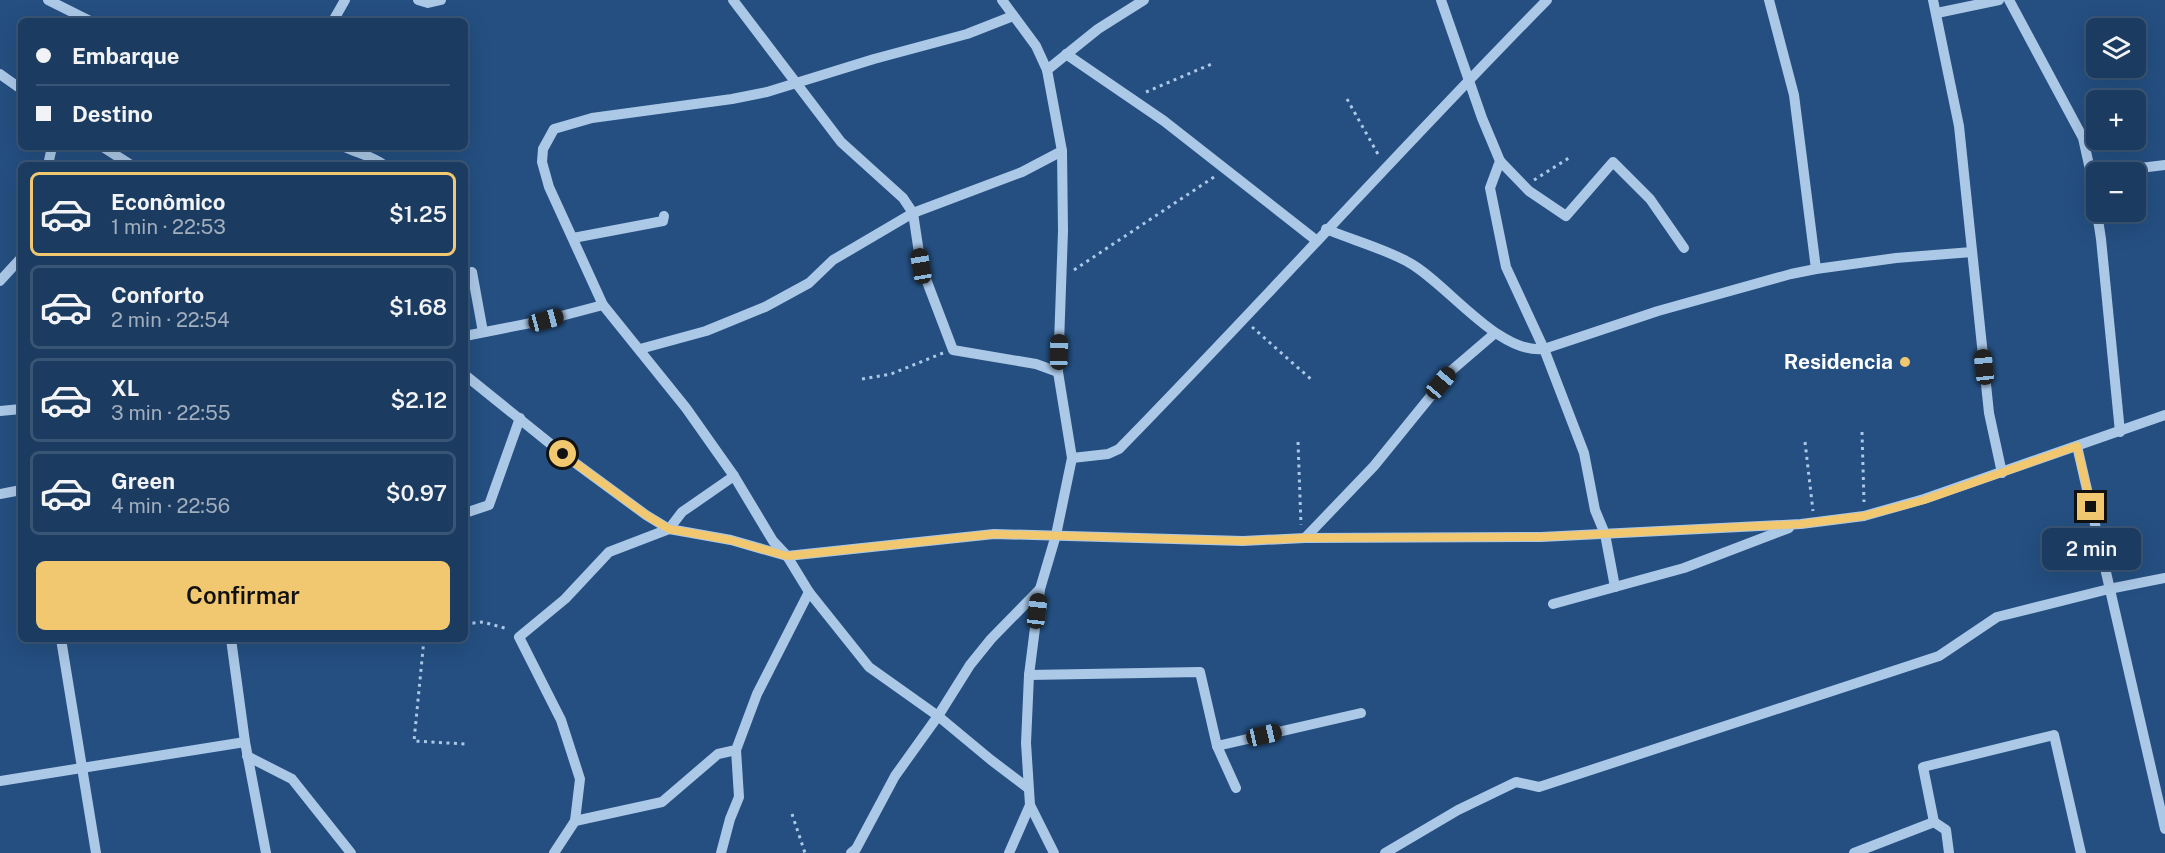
<!DOCTYPE html>
<html lang="pt">
<meta charset="utf-8">
<style>
body{margin:0;font-family:"Public Sans",sans-serif;background:#244266;color:#f1f3f6;height:100vh;display:flex;flex-direction:column;font-size:22px;white-space:nowrap}
*{box-sizing:border-box;margin:0}
p{font-size:20px;color:#a0adbd}
.icon{flex:none;width:33px;height:33px;fill:none;stroke:currentColor;stroke-width:2;stroke-linecap:round;stroke-linejoin:round}
.map{position:relative;flex:1;overflow:hidden}
.drawer{position:absolute;left:18px;top:162px;width:450px;height:480px;display:flex;flex-direction:column;background:#1b3b60;border-radius:9px;box-shadow:0 6px 24px #0002,0 0 0 2px #395575}
.drawer>*{flex:none}
.guide{position:absolute;left:18px;top:18px;width:450px;height:132px;border-radius:9px;box-shadow:0 6px 24px #0002,0 0 0 2px #395575;display:grid;align-content:center;height:132px;padding:0 18px;background:#1b3b60}
.buttons{position:absolute;left:2086px;top:18px;display:grid;gap:12px}
.buttons a{display:grid;place-items:center;width:60px;height:60px;border-radius:9px;background:#1b3b60;box-shadow:0 6px 24px #0002,0 0 0 2px #395575;font-size:30px}
.end{position:absolute;width:27px;height:27px;margin:-14px;border:8px solid #f1c76f;background:#111;box-shadow:0 0 0 3px #111}
.from{border-radius:50%}
.bubble{position:absolute;height:42px;border-radius:9px;background:#1b3b60;box-shadow:0 6px 24px #0002,0 0 0 2px #395575;font-size:20px;font-weight:600;line-height:42px;text-align:center}
.car{position:absolute;width:18px;height:36px;margin:-18px -9px;border-radius:8px;box-shadow:0 0 4px 2px #0007;background:linear-gradient(#222 24%,#8ab4d8 0 40%,#222 0 76%,#8ab4d8 0 86%,#222 0)}
.guide b{display:flex;align-items:center;gap:21px;height:57px;font-size:22px}
.guide b+b{border-top:2px solid #395575}
.guide i{width:15px;height:15px;background:#f1f3f6}
ul{padding:10px 0 0;list-style:none}
li{display:flex;align-items:center;gap:18px;height:84px;margin:0 12px 9px;padding:0 6px;border:3px solid #395575;border-radius:9px}
li div{flex:1}
li b{display:block;font-size:22px}
li em{font-style:normal;font-weight:600}
li.active{border-color:#f1c76f}
li>.icon{width:54px;height:54px;stroke-width:1.5}
.primary-button{display:flex;gap:12px;margin-top:auto;padding:12px 18px}
.primary-button a{flex:1;height:69px;border-radius:9px;background:#f1c76f;color:#111;font-size:24px;font-weight:600;line-height:69px;text-align:center}
.map>svg:first-child{display:block}
</style>
<div class="map">
<svg width="2165" height="853" viewBox="0 0 2165 853">
<rect width="100%" height="100%" fill="#244f80"/>
<g fill="none" stroke-linecap="round" stroke-linejoin="round">
<g stroke="#abc8e7" stroke-width="3" stroke-dasharray="3 4.5" stroke-linecap="butt">
<path d="M1146 92 1214 63"/>
<path d="M1347 99 1379 156"/>
<path d="M1534 180 1572 156"/>
<path d="M1074 270 1214 177"/>
<path d="M1252 327 1313 381"/>
<path d="M862 379 891 374 943 353"/>
<path d="M1862 432 1864 502"/>
<path d="M1298 442 1301 525"/>
<path d="M1805 442 1813 511"/>
<path d="M465 624 483 622 508 629"/>
<path d="M424 639 414 741 465 744"/>
<path d="M792 814 805 853"/>
</g>
<g stroke="#abc8e7" stroke-width="10">
<path d="M48 0 90 21"/>
<path d="M418 0 428 3 441 0"/>
<path d="M733 0 841 142 903 198 913 213 921 266 953 350 1036 364 1058 372"/>
<path d="M1002 0 1036 46 1047 70 1062 151 1063 231 1058 372 1072 458 1056 535 1040 589 1029 675 1026 743 1030 805 1009 853"/>
<path d="M1441 0 1482 118 1500 161 1490 188 1506 267 1544 349 1584 453 1595 510 1605 534 1615 587"/>
<path d="M1769 0 1794 95 1816 269"/>
<path d="M1933 0 1959 126 1989 413 2002 473"/>
<path d="M2009 0 2083 138 2091 174 2101 239 2120 432"/>
<path d="M1937 13 1999 0"/>
<path d="M1013 16 967 34 874 59 767 92 732 99 592 118 554 129 543 149 542 162 549 187 603 305 686 408 734 476 773 541 787 556 809 592 869 667 938 716 991 760 1028 788"/>
<path d="M333 21 345 0"/>
<path d="M1066 54 1164 121 1317 241"/>
<path d="M1047 70 1098 29 1144 0"/>
<path d="M0 74 21 89"/>
<path d="M103 147 131 165"/>
<path d="M345 147C357 153 375 157 384 165"/>
<path d="M1500 161 1529 191 1566 216 1613 162 1650 199 1684 248"/>
<path d="M48 165 52 147"/>
<path d="M2107 172 2165 165"/>
<path d="M1326 229C1352 240 1383 248 1408 262 1446 282 1498 355 1544 349L1658 311 1791 274 1816 269 1896 258 1972 252"/>
<path d="M573 238 663 221 664 216"/>
<path d="M472 272 483 332"/>
<path d="M0 281 21 258"/>
<path d="M465 336 546 320 603 305"/>
<path d="M640 349 706 331 765 307 809 283 833 260 913 213 1022 172 1062 151"/>
<path d="M465 375 563 454 646 515 669 529 731 540 787 556 994 534 1243 541 1305 538 1541 537 1801 524 1864 516 1924 499 2165 415"/>
<path d="M0 411 21 409"/>
<path d="M2077 446 2165 829"/>
<path d="M1072 458 1108 454 1119 449C1264 301 1402 147 1547 0"/>
<path d="M0 494 21 490"/>
<path d="M465 513 489 505 520 418"/>
<path d="M1305 538 1374 466 1452 370 1494 334"/>
<path d="M1553 604 1684 568 1789 528"/>
<path d="M61 639 96 853"/>
<path d="M231 639 245 742 266 853"/>
<path d="M1029 675 1200 672 1217 746 1236 788"/>
<path d="M1217 746 1361 713"/>
<path d="M247 756 292 779 351 853"/>
<path d="M0 781 245 742"/>
<path d="M1030 805 1054 853"/>
<path d="M575 821 662 802 718 754 736 750 757 694 809 592"/>
<path d="M554 853 575 821 580 779 561 720 519 637 565 599 609 552 669 529 682 512 734 476"/>
<path d="M721 853 730 819 739 797 736 750"/>
<path d="M851 853 856 849 895 776 938 716 970 665 991 639 1040 589"/>
<path d="M1385 853 1458 810 1516 782 1539 787 1939 656 1997 617 2109 589 2165 578"/>
<path d="M1854 853 1934 822"/>
<path d="M1949 853 1946 830 1934 822 1923 767 2054 735 2081 853"/>
</g>
</g>
<g fill="none" stroke-linecap="round" stroke-linejoin="round">
<path stroke="#f1c76f" stroke-width="8" d="M563 454 646 515 669 529 730 540 787 556 994 534 1243 541 1305 538 1541 537 1801 524 1864 516 1924 500 2077 446 2091 507"/>
</g>
<circle fill="#f1c76f" stroke="#244f80" stroke-width="2" cx="1905" cy="362" r="6"/>
<g text-anchor="middle" stroke-width="5" stroke-linejoin="round" paint-order="stroke">
<g font-size="21" font-weight="bold" fill="#fff" stroke="#244f80" text-anchor="end">
<text x="1893" y="369">Residencia</text>
</g>
</g>
</svg>
<div class="buttons">
<a><svg class="icon" aria-label="layers" viewBox="0 0 24 24"><path d="M12 4l9 5-9 5-9-5zM3 14l9 5 9-5"/></svg></a>
<a>+</a>
<a>−</a>
</div>
<i class="end from" style="left:563px;top:454px"></i>
<i class="end" style="left:2091px;top:507px"></i>
<div class="bubble" style="left:2042px;top:528px;width:99px">2 min</div>
<i class="car" style="left:921px;top:266px;rotate:351deg"></i>
<i class="car" style="left:546px;top:320px;rotate:75deg"></i>
<i class="car" style="left:1059px;top:352px;rotate:1deg"></i>
<i class="car" style="left:1984px;top:367px;rotate:354deg"></i>
<i class="car" style="left:1441px;top:383px;rotate:40deg"></i>
<i class="car" style="left:1037px;top:611px;rotate:7deg"></i>
<i class="car" style="left:1264px;top:735px;rotate:77deg"></i>
<div class="guide">
<b><i class="from"></i>Embarque</b>
<b><i></i>Destino</b>
</div>
<section class="drawer">
<ul>
<li class="active"><svg class="icon" aria-label="car" viewBox="0 0 24 24"><path d="M5 17H2v-5l4-1 3-4h7l3 4 3 1v5h-3M9 17h6M6 11h13"/><circle cx="7" cy="17" r="2"/><circle cx="17" cy="17" r="2"/></svg><div><b>Econômico</b><p>1 min · 22:53</p></div><em>$1.25</em></li>
<li><svg class="icon" aria-label="car" viewBox="0 0 24 24"><path d="M5 17H2v-5l4-1 3-4h7l3 4 3 1v5h-3M9 17h6M6 11h13"/><circle cx="7" cy="17" r="2"/><circle cx="17" cy="17" r="2"/></svg><div><b>Conforto</b><p>2 min · 22:54</p></div><em>$1.68</em></li>
<li><svg class="icon" aria-label="car" viewBox="0 0 24 24"><path d="M5 17H2v-5l4-1 3-4h7l3 4 3 1v5h-3M9 17h6M6 11h13"/><circle cx="7" cy="17" r="2"/><circle cx="17" cy="17" r="2"/></svg><div><b>XL</b><p>3 min · 22:55</p></div><em>$2.12</em></li>
<li><svg class="icon" aria-label="car" viewBox="0 0 24 24"><path d="M5 17H2v-5l4-1 3-4h7l3 4 3 1v5h-3M9 17h6M6 11h13"/><circle cx="7" cy="17" r="2"/><circle cx="17" cy="17" r="2"/></svg><div><b>Green</b><p>4 min · 22:56</p></div><em>$0.97</em></li>
</ul>
<div class="primary-button"><a>Confirmar</a></div>
</section>
</div>
